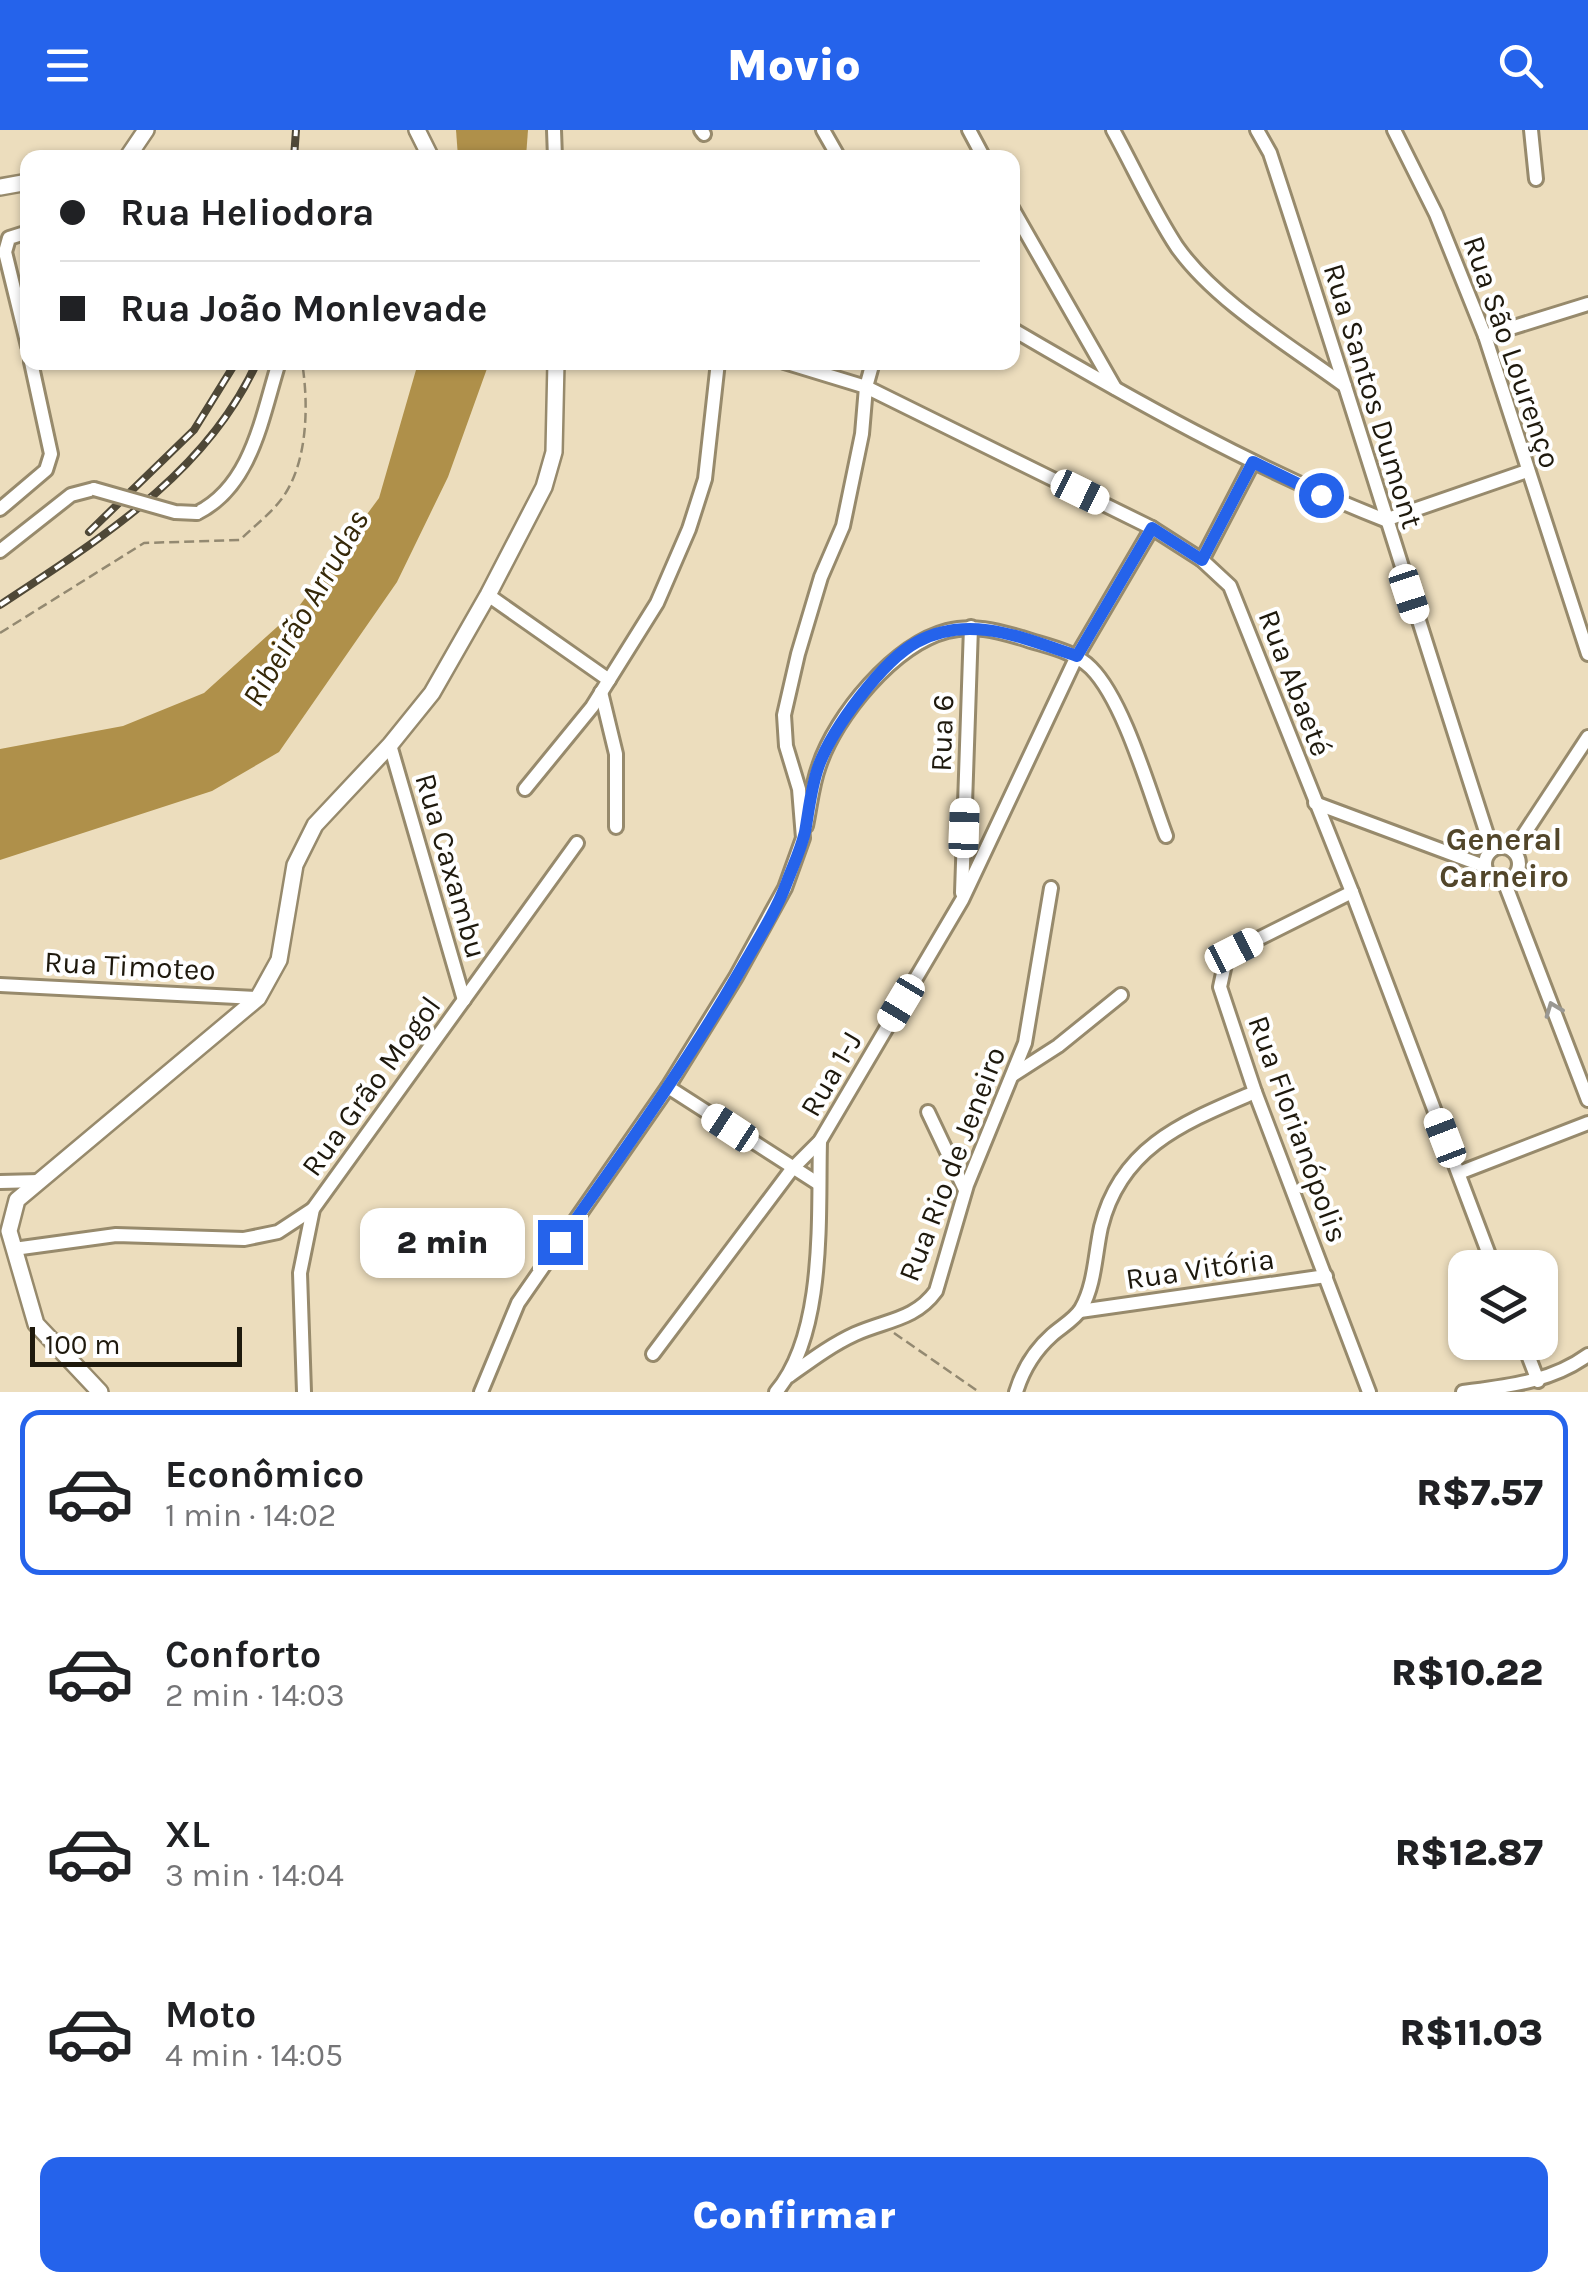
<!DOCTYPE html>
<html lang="pt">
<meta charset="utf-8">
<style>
body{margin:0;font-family:Karla,sans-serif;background:#f2f2f2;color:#202124;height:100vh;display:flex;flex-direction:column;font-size:38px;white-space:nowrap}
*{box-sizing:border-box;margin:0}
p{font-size:32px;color:#757577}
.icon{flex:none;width:55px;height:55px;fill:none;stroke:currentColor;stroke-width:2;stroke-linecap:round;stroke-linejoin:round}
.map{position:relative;height:1262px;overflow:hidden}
.side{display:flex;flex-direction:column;background:#fff;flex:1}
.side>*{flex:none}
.hud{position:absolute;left:20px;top:20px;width:1000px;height:220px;border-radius:20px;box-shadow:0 2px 8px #0004;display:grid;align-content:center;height:220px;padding:0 40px;background:#fff}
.fabs{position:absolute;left:1448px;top:1120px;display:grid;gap:20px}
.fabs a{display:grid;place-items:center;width:110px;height:110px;border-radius:20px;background:#fff;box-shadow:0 2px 8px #0004;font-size:50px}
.scale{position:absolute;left:30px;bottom:25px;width:212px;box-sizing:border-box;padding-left:10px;border:5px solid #1e190d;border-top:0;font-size:28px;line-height:35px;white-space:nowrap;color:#1e190d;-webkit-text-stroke:8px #fff;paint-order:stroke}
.end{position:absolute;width:45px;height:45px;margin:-22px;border:12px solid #2563eb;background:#fff;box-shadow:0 0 0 5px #fff}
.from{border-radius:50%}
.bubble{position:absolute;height:70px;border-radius:20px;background:#fff;box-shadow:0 2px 8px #0004;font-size:32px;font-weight:800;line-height:70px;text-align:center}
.car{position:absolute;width:30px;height:60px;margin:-30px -15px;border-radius:12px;box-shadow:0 0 8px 2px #0007;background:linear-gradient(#fff 24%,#345 0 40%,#fff 0 76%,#345 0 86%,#fff 0)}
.hud b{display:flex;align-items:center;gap:35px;height:95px;font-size:38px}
.hud b+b{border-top:2px solid #e0e0e0}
.hud i{width:25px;height:25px;background:#202124}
ul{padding:18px 0 0;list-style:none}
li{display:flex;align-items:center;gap:30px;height:165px;margin:0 20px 15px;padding:0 20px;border:5px solid transparent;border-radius:20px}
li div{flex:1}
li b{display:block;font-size:38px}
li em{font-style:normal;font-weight:800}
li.on{border-color:#2563eb}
li>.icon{width:90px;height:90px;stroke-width:1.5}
.cta{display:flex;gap:20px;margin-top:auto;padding:20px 40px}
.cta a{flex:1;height:115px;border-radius:20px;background:#2563eb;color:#fff;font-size:40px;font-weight:800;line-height:115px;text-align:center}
header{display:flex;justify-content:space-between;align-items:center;height:130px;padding:0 40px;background:#2563eb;color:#fff;font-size:45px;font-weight:800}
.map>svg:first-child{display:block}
</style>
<header><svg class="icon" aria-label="menu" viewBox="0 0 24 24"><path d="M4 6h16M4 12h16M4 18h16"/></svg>Movio<svg class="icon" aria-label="search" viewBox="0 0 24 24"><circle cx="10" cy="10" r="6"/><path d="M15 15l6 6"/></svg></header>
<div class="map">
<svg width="1588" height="1262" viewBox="0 0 1588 1262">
<rect width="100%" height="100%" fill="#ecddbd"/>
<g fill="#af904a">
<path d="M456 0H528L526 27H458Z"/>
<path d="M418 233H489L448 347 397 452 279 622 212 661 0 730V619L123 596 204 563 297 479 379 368Z"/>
</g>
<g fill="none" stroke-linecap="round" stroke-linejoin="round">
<g stroke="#978a6c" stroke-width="18">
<g id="minor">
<path d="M554 0 555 28"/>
<path d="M701 0 704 4"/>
<path d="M823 0 839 28"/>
<path d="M969 0 984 28"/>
<path d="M1113 0C1134 38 1153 81 1177 117 1216 172 1291 216 1345 256"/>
<path d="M1257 0 1270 23C1346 254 1417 488 1492 720"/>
<path d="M1394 0 1436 84 1485 206 1588 524"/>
<path d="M1531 0 1536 49"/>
<path d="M1012 78 1115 258"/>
<path d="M28 102 9 108 5 122 28 216"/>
<path d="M1012 199C1133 270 1255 339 1385 390L1527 341"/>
<path d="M1485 206 1588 174"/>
<path d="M784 232 866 257 1152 398 1202 430 1230 456 1352 762 1494 1138"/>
<path d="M0 379 46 340 51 324 31 232"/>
<path d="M197 383C252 356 262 286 279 232"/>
<path d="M0 421 71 365 94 359"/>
<path d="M1202 430 1253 332"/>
<path d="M488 465 609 550"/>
<path d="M601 562 616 624V697"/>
<path d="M390 615 464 870"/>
<path d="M525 659 592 577 657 473 689 399 705 349 718 232"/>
<path d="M1315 673 1484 736"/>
<path d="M806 696C810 677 812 655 819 636 836 585 894 515 947 501 973 494 997 501 1022 508 1045 516 1073 520 1091 538 1124 571 1149 661 1166 706"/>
<circle cx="1502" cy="734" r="17"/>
<path d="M1513 721 1588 607"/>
<path d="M1504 751 1588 970"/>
<path d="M1352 762 1234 821 1225 834 1220 857 1255 962 1369 1262"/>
<path d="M962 763 971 497"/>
<path d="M0 855 258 868"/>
<path d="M1013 945 1058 916 1121 865"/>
<path d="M668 957 819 1054"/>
<path d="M928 982 965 1060"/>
<path d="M1459 1043 1588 993"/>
<path d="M0 1052 40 1051"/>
<path d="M14 1119 116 1105 244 1109 278 1102 313 1079"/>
<path d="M1080 1181 1326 1146"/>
<path d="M1523 1212 1538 1251"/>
<path d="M653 1224 792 1039 820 1011 962 770 1077 526 1152 398"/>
<path d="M789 1246C810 1231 831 1215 855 1204 886 1190 915 1190 936 1161L967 1055 1025 913 1051 758"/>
<path d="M304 1262 300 1143 313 1079 577 713"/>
<path d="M481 1262 518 1173 668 957 736 847 785 758 803 708 799 659 786 616 784 585 798 524 821 447 843 396 862 304 866 257 873 232"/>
<path d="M776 1262C826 1203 818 1085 820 1011"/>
<path d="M1016 1262C1023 1239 1034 1221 1052 1205 1061 1197 1075 1189 1081 1179 1095 1155 1095 1124 1101 1097 1121 1016 1185 992 1255 962"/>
<path d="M1463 1262C1508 1256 1551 1252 1588 1225"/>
</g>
</g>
<g stroke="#978a6c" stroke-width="20">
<g id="tertiary">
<path d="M417 0 431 28"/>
<path d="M127 28 146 0"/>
<path d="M0 57 28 52"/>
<path d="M100 1262 36 1194 9 1101 17 1070 258 868 279 830 295 735 315 695 390 615 432 563 488 465 544 357 554 322 556 232"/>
</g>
</g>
<g stroke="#938971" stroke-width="2.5" stroke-dasharray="10 5" stroke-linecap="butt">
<path d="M0 503 144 413 240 410C253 397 269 385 280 371 308 336 309 275 302 232"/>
<path d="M894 1203 979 1262"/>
</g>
<use href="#minor" stroke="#fff" stroke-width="12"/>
<use href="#tertiary" stroke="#fff" stroke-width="15"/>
<g stroke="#4f4837" stroke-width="8">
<g id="rail">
<path d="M294 28 296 0"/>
<path d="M89 402 194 300 236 232"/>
<path d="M0 475C98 410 207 344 257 232"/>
</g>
</g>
<use href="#rail" stroke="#fff" stroke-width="4" stroke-dasharray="11" stroke-linecap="butt"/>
<g stroke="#978a6c" stroke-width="18" stroke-linecap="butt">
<path id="minor-bridge" d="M94 359 175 382 197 383"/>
</g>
<use href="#minor-bridge" stroke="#fff" stroke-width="12"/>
</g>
<defs><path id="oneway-chevron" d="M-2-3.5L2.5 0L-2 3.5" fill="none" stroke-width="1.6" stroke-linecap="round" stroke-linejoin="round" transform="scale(2.5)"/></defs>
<use stroke="#9a9892" href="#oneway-chevron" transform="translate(1553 879) rotate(-111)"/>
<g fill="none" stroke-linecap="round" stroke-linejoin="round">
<path stroke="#2563eb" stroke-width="12" d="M560 1112C621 1025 684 938 737 846 754 816 775 784 787 752 793 736 801 719 805 702 809 680 811 656 819 635 833 598 882 531 917 512 970 483 1025 509 1077 526L1152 398 1202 430 1253 332 1321 365"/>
</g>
<g text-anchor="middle" stroke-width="8" stroke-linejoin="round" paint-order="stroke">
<g font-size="30" fill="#1e190d" stroke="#fff">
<text transform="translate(1512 222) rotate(71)" y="10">Rua São Lourenço</text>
<text transform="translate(1373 266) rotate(73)" y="10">Rua Santos Dumont</text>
<text transform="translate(1295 553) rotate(69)" y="10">Rua Abaeté</text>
<text transform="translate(942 603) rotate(-88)" y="10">Rua 6</text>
<text transform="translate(451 736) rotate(74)" y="10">Rua Caxambu</text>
<text transform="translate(130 836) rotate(3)" y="10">Rua Timoteo</text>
<text transform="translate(831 944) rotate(-60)" y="10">Rua 1-J</text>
<text transform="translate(371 956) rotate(-54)" y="10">Rua Grão Mogol</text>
<text transform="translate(1298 999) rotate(70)" y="10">Rua Florianópolis</text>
<text transform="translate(952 1034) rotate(-69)" y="10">Rua Rio de Jeneiro</text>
<text transform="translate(1200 1139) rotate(-8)" y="10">Rua Vitória</text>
</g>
<g font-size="32" font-style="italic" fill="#352808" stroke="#fff">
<text transform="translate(305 478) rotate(-60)" y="11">Ribeirão Arrudas</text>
</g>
<g font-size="32" font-weight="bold" fill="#52462a" stroke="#fff">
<text x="1504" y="720">General<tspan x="1504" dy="37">Carneiro</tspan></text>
</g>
</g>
</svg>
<div class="fabs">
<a><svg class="icon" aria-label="layers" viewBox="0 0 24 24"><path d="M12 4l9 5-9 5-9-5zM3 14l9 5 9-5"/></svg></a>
</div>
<div class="scale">100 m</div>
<i class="end from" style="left:1321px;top:365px"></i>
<i class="end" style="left:560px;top:1112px"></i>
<div class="bubble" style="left:360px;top:1078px;width:165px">2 min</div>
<i class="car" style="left:1080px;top:362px;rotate:116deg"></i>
<i class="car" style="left:1409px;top:464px;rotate:162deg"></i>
<i class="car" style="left:964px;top:698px;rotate:2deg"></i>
<i class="car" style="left:1234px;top:821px;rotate:63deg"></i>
<i class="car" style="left:901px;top:873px;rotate:211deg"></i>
<i class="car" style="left:730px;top:998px;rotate:303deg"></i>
<i class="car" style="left:1445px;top:1008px;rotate:339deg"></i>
<div class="hud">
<b><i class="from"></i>Rua Heliodora</b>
<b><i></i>Rua João Monlevade</b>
</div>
</div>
<section class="side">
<ul>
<li class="on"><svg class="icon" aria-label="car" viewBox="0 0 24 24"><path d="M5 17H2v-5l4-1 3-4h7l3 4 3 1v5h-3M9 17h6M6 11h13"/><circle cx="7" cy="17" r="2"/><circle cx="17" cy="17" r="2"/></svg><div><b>Econômico</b><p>1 min · 14:02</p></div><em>R$7.57</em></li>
<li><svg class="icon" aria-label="car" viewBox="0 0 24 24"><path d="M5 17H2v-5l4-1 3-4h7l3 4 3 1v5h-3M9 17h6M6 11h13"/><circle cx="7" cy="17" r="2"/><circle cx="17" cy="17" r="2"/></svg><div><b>Conforto</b><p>2 min · 14:03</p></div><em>R$10.22</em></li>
<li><svg class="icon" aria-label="car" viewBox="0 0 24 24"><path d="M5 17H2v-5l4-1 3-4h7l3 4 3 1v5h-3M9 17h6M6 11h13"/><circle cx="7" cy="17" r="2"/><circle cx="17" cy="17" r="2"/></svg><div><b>XL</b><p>3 min · 14:04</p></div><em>R$12.87</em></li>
<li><svg class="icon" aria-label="car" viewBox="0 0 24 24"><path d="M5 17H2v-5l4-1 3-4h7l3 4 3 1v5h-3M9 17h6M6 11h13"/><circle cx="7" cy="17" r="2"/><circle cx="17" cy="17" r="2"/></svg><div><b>Moto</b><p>4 min · 14:05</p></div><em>R$11.03</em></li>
</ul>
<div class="cta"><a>Confirmar</a></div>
</section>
